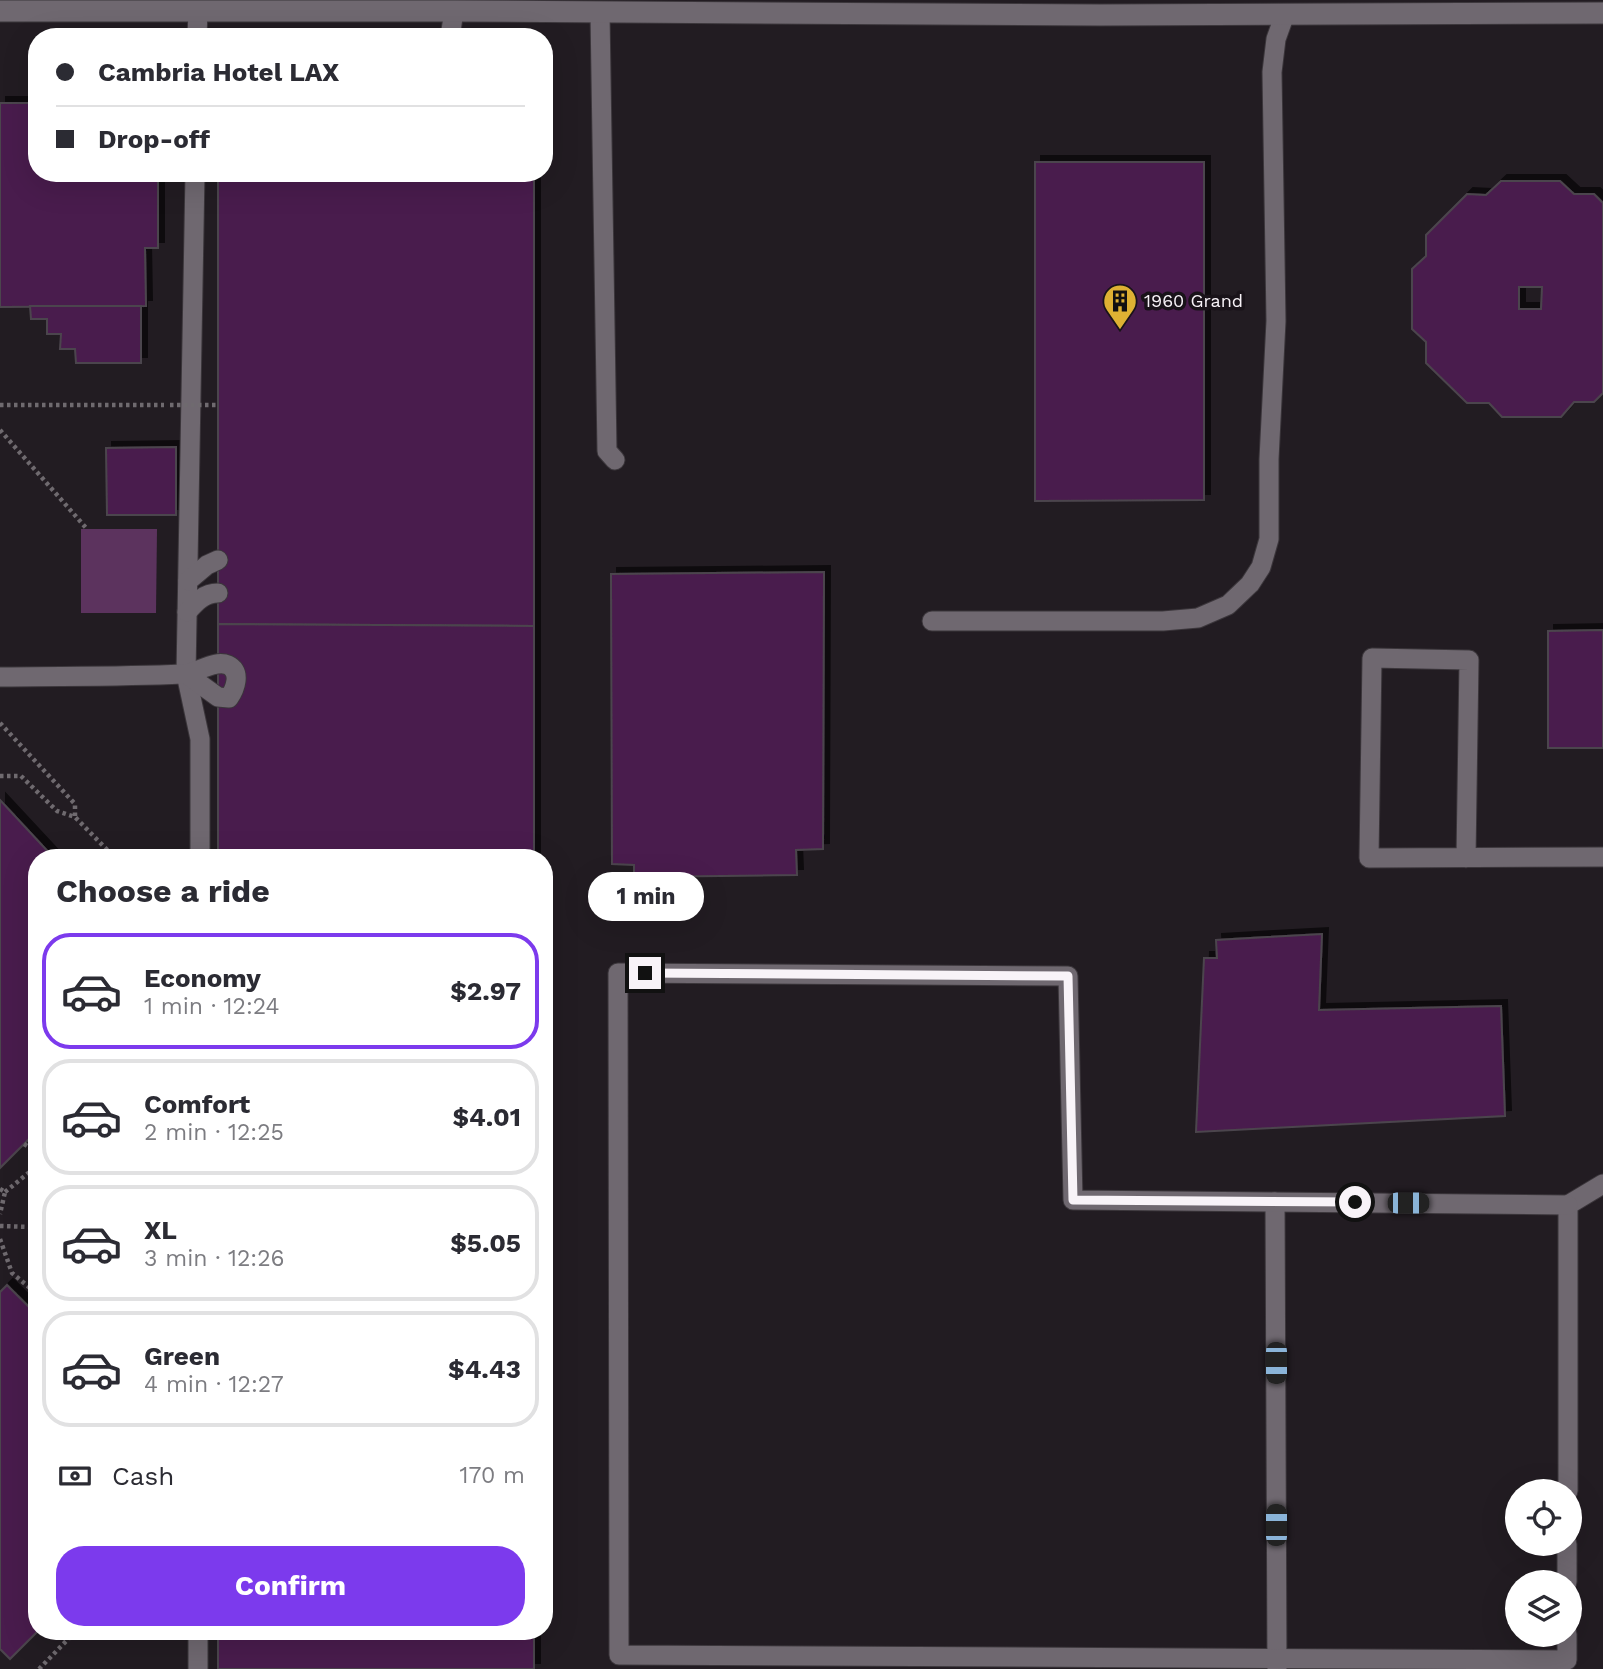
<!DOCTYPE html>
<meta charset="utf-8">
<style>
body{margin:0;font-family:"Work Sans",sans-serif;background:#f7f7f7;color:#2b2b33;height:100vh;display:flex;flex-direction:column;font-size:26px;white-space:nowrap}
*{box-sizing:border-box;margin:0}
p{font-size:23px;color:#7c7c81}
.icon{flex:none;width:38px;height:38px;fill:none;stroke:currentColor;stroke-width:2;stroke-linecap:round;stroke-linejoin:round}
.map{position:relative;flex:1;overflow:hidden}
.panel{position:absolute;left:28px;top:849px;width:525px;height:791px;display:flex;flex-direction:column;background:#fff;border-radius:28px;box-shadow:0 7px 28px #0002}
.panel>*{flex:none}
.hud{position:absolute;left:28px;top:28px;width:525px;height:154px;border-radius:28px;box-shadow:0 7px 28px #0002;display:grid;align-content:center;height:154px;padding:0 28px;background:#fff}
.buttons{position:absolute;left:1505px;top:1479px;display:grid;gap:14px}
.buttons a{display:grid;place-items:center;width:77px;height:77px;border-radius:50%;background:#fff;box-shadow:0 7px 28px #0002;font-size:35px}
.end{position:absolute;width:32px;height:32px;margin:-16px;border:9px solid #f8f3f8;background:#111;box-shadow:0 0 0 4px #111}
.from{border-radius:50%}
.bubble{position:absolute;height:49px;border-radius:24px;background:#fff;box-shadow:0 7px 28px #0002;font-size:23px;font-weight:700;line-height:49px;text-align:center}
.car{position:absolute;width:21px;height:42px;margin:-21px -10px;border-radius:9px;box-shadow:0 0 5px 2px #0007;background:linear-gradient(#222 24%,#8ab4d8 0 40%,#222 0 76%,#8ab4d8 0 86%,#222 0)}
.hud b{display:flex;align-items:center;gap:24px;height:66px;font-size:26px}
.hud b+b{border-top:2px solid #e1e1e2}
.hud i{width:18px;height:18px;background:#2b2b33}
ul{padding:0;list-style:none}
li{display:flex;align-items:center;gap:21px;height:116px;margin:0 14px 10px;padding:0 14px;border:4px solid #e1e1e2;border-radius:28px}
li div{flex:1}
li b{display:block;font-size:26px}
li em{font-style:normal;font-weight:700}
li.active{border-color:#7c3aed}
li>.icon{width:63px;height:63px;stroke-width:1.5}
h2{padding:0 28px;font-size:32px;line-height:84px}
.pay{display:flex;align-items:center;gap:18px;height:77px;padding:0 28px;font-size:26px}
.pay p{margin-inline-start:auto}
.primary-button{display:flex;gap:14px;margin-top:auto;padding:14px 28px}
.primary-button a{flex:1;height:80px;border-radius:28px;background:#7c3aed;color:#fff;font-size:28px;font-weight:700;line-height:80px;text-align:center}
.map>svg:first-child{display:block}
</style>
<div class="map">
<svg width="1603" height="1669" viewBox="0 0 1603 1669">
<defs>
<filter id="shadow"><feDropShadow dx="6" dy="-6" stdDeviation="0" flood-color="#0009"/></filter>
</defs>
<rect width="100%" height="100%" fill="#221c22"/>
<path fill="#5c335e" d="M81 529H157L156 613H81Z"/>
<g fill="#4a1d4d" stroke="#4c454d" stroke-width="2" fill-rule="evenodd" filter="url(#shadow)">
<path d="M0 103H37V173H158V248H145L146 306 0 307Z"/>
<path d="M1035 162H1204V500L1035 501Z"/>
<path d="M218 173H534V626L218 624Z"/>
<path d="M1501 181H1560L1574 194H1594L1603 203V393L1594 402H1574L1561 417H1502L1489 403H1467L1426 363V342L1412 329V269L1426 256V235L1467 194 1486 195ZM1519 287H1542L1541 309H1519Z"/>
<path d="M30 306H141V363H76L75 349H60L61 334H47V319H31Z"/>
<path d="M176 447V515H107L106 448Z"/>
<path d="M824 572 823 849 796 850 797 875 634 877V865L612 864 611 574Z"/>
<path d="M218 624 534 626V858H218Z"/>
<path d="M1603 630V748H1548V631Z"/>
<path d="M0 800 54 858H37V1131L0 1168Z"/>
<path d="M1322 934 1319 1010 1501 1006 1505 1116 1196 1132 1204 958H1217L1216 940Z"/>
<path d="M7 1285 37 1315 38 1631 10 1659 0 1649V1292Z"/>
<rect x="218" y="1631" width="316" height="38"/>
</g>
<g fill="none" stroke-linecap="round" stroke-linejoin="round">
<g stroke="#3b363b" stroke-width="21">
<g id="service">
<path d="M600 13 607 451 615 460"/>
<path d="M197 37 198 11"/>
<path d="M450 37 454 11"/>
<path d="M195 173 186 674 200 739V858"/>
<path d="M188 581 207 565 218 560"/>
<path d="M187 612C196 602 204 593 218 593"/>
<path d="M932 621H1163L1198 618 1228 605 1250 584 1261 567 1269 539V459L1276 321 1272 72 1276 39 1285 14"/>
<path d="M0 677C61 676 122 677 182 674 197 674 214 659 228 665 242 672 235 689 229 698L218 697 186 674"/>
<path d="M1466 858 1469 660 1372 658 1369 858 1603 857"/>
<path d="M1275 1202 1277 1669"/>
<path d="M1568 1491V1205L1603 1184"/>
<path d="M1567 1582V1544"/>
<path d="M1567 1634V1660L619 1655 618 973 1068 976 1073 1200 1568 1205"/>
<path d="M198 1669V1631"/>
</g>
</g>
<g stroke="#3b363b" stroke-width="23">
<path id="tertiary" d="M0 11H454L1100 15 1603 13"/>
</g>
<g stroke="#6f6a6f" stroke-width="4.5" stroke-dasharray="3.5 3.5" stroke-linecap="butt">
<path d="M0 405H164"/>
<path d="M0 430 87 529"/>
<path d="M0 723 75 804V817"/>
<path d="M0 776H21L57 811 75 817 115 858"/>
<path d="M24 1144 37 1152"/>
<path d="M0 1189 5 1192 0 1214"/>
<path d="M5 1192 37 1166"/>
<path d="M37 1215 33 1227 37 1238"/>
<path d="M0 1226 33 1227"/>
<path d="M0 1239 12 1273 37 1294"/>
<path d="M39 1669 76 1631"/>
</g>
<use href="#service" stroke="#6f6870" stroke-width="19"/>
<use href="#tertiary" stroke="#6f6870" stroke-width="21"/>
<path stroke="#6f6a6f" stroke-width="4.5" stroke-dasharray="3.5 3.5" stroke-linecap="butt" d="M170 405H218"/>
</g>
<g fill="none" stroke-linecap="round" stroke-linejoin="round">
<path stroke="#f8f3f8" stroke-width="9" d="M645 973 1068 976 1073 1200 1355 1202"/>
</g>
<defs>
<g id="building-pin" transform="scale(1.75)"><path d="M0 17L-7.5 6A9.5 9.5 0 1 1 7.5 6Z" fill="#deb133" stroke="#191319"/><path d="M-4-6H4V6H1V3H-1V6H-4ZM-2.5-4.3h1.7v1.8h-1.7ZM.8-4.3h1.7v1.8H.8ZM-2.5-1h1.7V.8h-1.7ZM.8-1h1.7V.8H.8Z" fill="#111"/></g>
</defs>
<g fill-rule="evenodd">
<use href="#building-pin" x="1120" y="301"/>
</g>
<g text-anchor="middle" stroke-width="7" stroke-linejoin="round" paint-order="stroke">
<g font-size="18" fill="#f8f3f8" stroke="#191319" text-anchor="start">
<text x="1144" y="307">1960 Grand</text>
</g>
</g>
</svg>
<div class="buttons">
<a><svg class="icon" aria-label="locate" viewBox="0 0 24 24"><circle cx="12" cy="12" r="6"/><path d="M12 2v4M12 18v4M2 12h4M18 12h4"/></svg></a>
<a><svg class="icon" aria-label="layers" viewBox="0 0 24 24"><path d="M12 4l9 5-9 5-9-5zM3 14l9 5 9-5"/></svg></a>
</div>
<i class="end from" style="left:1355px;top:1202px"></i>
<i class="end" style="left:645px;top:973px"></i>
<div class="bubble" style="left:588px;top:872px;width:116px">1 min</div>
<i class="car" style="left:1408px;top:1203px;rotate:90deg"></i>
<i class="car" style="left:1276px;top:1363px;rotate:180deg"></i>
<i class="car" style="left:1276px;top:1525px;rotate:0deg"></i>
<div class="hud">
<b><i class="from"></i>Cambria Hotel LAX</b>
<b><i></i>Drop-off</b>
</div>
<section class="panel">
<h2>Choose a ride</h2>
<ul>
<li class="active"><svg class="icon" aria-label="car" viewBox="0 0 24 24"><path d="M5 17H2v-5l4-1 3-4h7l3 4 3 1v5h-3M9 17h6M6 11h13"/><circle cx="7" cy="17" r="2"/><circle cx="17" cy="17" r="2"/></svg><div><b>Economy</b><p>1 min · 12:24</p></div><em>$2.97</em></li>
<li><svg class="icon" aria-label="car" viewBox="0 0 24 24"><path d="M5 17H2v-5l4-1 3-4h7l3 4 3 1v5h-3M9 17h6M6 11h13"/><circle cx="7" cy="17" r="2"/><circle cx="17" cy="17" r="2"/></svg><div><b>Comfort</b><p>2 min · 12:25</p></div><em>$4.01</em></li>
<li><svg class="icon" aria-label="car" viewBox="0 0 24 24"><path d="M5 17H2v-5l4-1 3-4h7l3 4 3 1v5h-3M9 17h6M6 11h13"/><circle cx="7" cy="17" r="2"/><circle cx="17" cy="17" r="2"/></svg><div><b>XL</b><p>3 min · 12:26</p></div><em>$5.05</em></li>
<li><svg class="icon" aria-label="car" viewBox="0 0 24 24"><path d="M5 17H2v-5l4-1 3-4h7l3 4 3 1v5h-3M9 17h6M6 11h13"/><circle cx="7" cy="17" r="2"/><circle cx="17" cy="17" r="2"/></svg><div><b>Green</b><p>4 min · 12:27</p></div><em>$4.43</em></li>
</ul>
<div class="pay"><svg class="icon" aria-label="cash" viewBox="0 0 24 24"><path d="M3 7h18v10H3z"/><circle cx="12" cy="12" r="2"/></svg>Cash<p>170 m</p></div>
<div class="primary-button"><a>Confirm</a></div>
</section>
</div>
